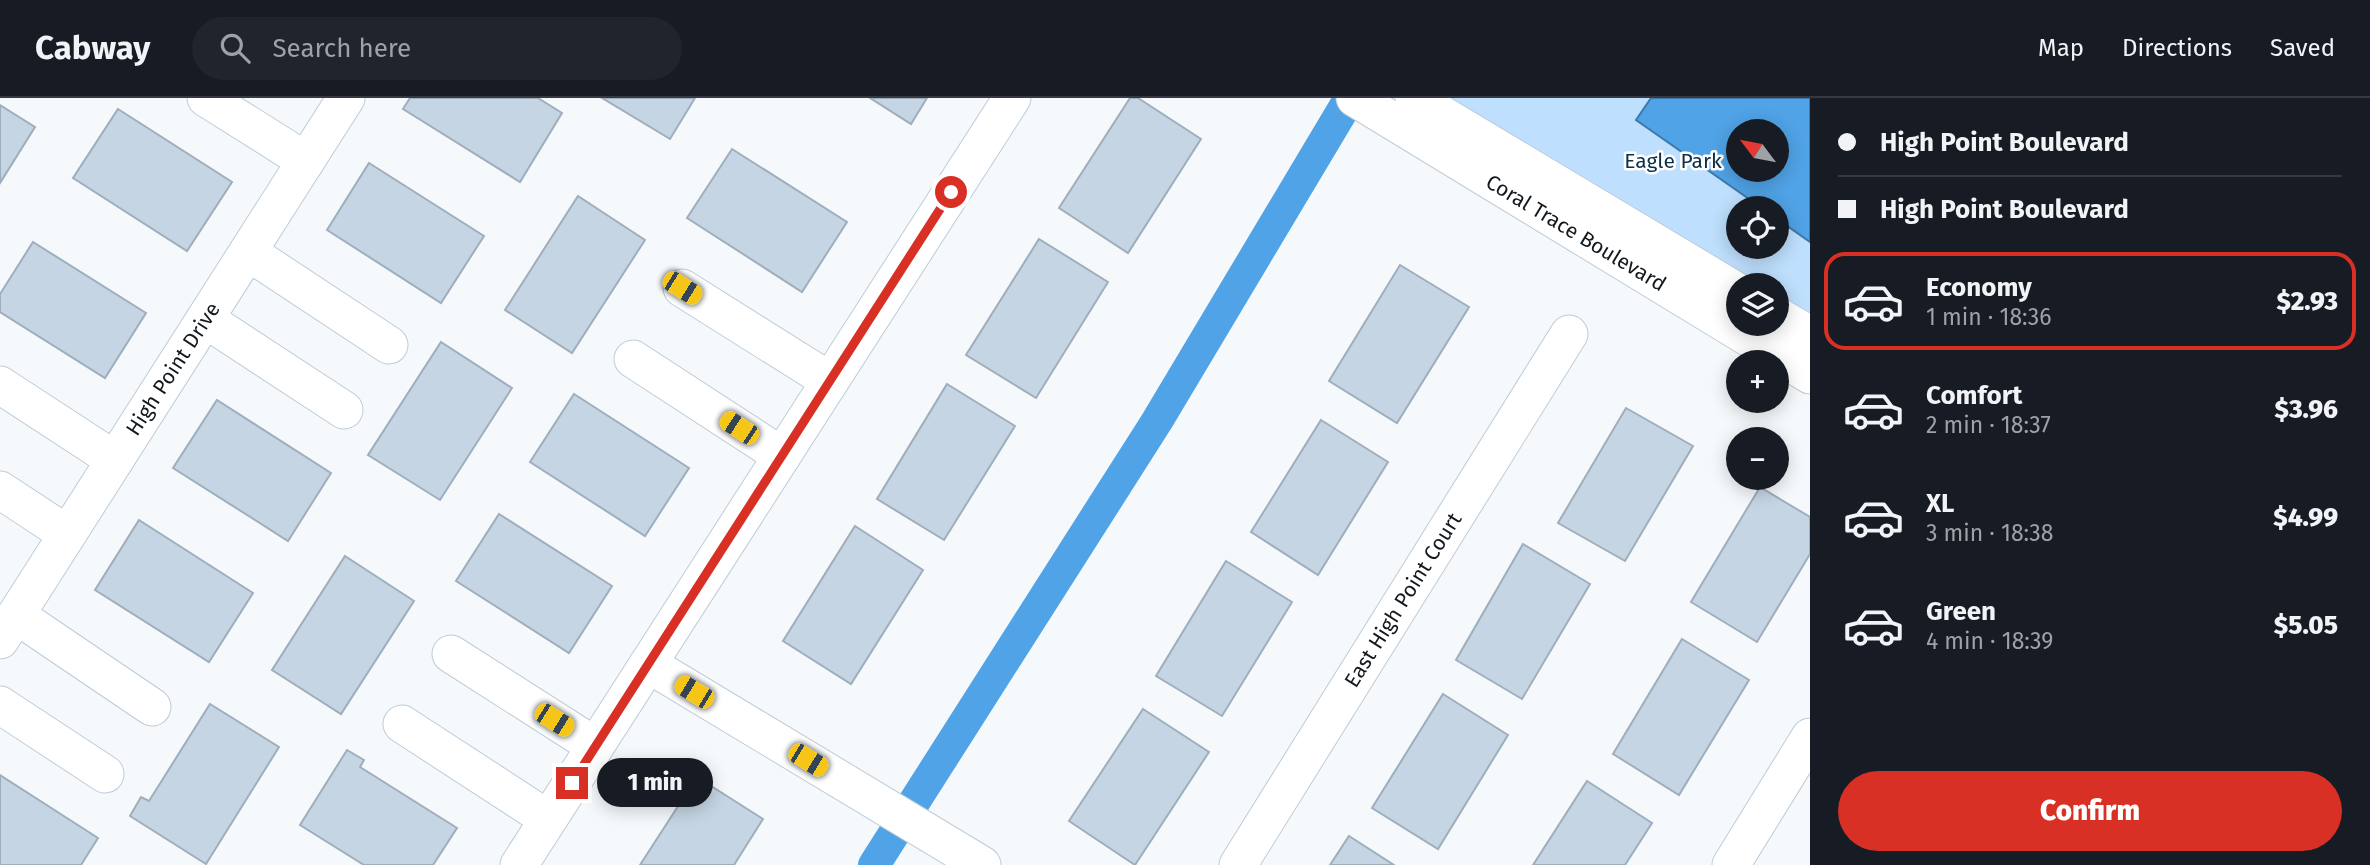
<!DOCTYPE html>
<meta charset="utf-8">
<style>
body{margin:0;font-family:"Fira Sans",sans-serif;background:#20242c;color:#f1f3f6;height:100vh;display:flex;flex-direction:column;font-size:26px;white-space:nowrap}
*{box-sizing:border-box;margin:0}
p{font-size:23px;color:#9ea1a6}
.icon{flex:none;width:38px;height:38px;fill:none;stroke:currentColor;stroke-width:2;stroke-linecap:round;stroke-linejoin:round}
.map{position:relative;flex:1;overflow:hidden}
.drawer{display:flex;flex-direction:column;background:#171b24;width:560px}
.drawer>*{flex:none}
.guide{display:grid;align-content:center;height:154px;padding:0 28px;background:#171b24}
.needle{width:46px;rotate:302deg}
.fabs{position:absolute;left:1726px;top:21px;display:grid;gap:14px}
.fabs a{display:grid;place-items:center;width:63px;height:63px;border-radius:50%;background:#171b24;box-shadow:0 4px 18px #0003;font-size:35px}
.end{position:absolute;width:32px;height:32px;margin:-16px;border:9px solid #d93025;background:#fff;box-shadow:0 0 0 4px #fff}
.from{border-radius:50%}
.bubble{position:absolute;height:49px;border-radius:24px;background:#171b24;box-shadow:0 4px 18px #0003;font-size:23px;font-weight:800;line-height:49px;text-align:center}
.car{position:absolute;width:21px;height:42px;margin:-21px -10px;border-radius:9px;box-shadow:0 0 5px 2px #0007;background:linear-gradient(#f5c518 24%,#345 0 40%,#f5c518 0 76%,#345 0 86%,#f5c518 0)}
.guide b{display:flex;align-items:center;gap:24px;height:66px;font-size:26px}
.guide b+b{border-top:2px solid #363941}
.guide i{width:18px;height:18px;background:#f1f3f6}
ul{padding:0;list-style:none}
li{display:flex;align-items:center;gap:21px;height:98px;margin:0 14px 10px;padding:0 14px;border:4px solid transparent;border-radius:21px}
li div{flex:1}
li b{display:block;font-size:26px}
li em{font-style:normal;font-weight:800}
li.current{border-color:#d93025}
li>.icon{width:63px;height:63px;stroke-width:1.5}
.primary-button{display:flex;gap:14px;margin-top:auto;padding:14px 28px}
.primary-button a{flex:1;height:80px;border-radius:42px;background:#d93025;color:#fff;font-size:28px;font-weight:800;line-height:80px;text-align:center}
header{display:flex;align-items:center;gap:42px;box-sizing:border-box;height:98px;padding:0 35px;background:#171b24;border-bottom:2px solid #363941}
header strong{font-size:33px}
nav{display:flex;gap:38px;margin-inline-start:auto;font-size:24px}
.search{width:490px;height:63px;background:#20242c;display:flex;align-items:center;gap:18px;box-sizing:border-box;padding:0 24px;border-radius:38px;color:#9ea1a6;font-size:26px}
main{display:flex;flex:1;min-height:0}
.map>svg:first-child{display:block}
</style>
<header>
<strong>Cabway</strong>
<div class="search"><svg class="icon" aria-label="search" viewBox="0 0 24 24"><circle cx="10" cy="10" r="6"/><path d="M15 15l6 6"/></svg>Search here</div>
<nav><a>Map</a><a>Directions</a><a>Saved</a></nav>
</header>
<main>
<div class="map">
<svg width="1810" height="767" viewBox="0 0 1810 767">
<rect width="100%" height="100%" fill="#f6f9fc"/>
<path fill="#bedffd" fill-rule="evenodd" d="M1444 0H1810V217L1776 197V187H1760ZM1738 33H1776V72H1738ZM1738 110H1776V149H1738Z"/>
<path fill="#50a3e6" stroke="#3d79aa" stroke-width="2" fill-rule="evenodd" d="M1651 0H1810V144L1776 120V110H1762L1636 22ZM1738 33H1776V72H1738Z"/>
<g fill="none" stroke-linecap="round" stroke-linejoin="round">
<path stroke="#50a3e6" stroke-width="32" d="M874 767 1157 323 1344 10"/>
</g>
<g fill="#c5d5e3" stroke="#9faebc" stroke-width="2">
<path d="M410 0H538L562 15 520 84 403 11Z"/>
<path d="M602 0H695L670 41Z"/>
<path d="M870 0H927L911 26Z"/>
<path d="M1130 0H1138L1201 41 1128 155 1059 110Z"/>
<path d="M0 7 35 29 0 85Z"/>
<path d="M118 11 232 84 187 153 73 80Z"/>
<path d="M732 51 847 124 802 194 687 120Z"/>
<path d="M369 65 484 138 441 205 327 132Z"/>
<path d="M578 98 645 142 572 255 505 212Z"/>
<path d="M1039 141 1108 184 1036 300 966 257Z"/>
<path d="M33 144 146 215 105 280 0 214V196Z"/>
<path d="M1400 167 1469 209 1397 325 1329 283Z"/>
<path d="M441 244 512 290 440 402 368 357Z"/>
<path d="M947 286 1015 328 944 442 877 401Z"/>
<path d="M574 296 689 370 645 438 530 364Z"/>
<path d="M217 302 331 375 288 443 173 370Z"/>
<path d="M1626 310 1693 348 1625 463 1558 425Z"/>
<path d="M1321 322 1388 364 1318 477 1251 434Z"/>
<path d="M1760 389 1810 419V456L1757 544 1691 504Z"/>
<path d="M499 416 612 488 569 555 456 483Z"/>
<path d="M139 422 253 495 209 564 95 492Z"/>
<path d="M855 428 923 472 851 586 783 543Z"/>
<path d="M1523 446 1590 486 1522 601 1456 562Z"/>
<path d="M345 458 414 503 341 616 272 572Z"/>
<path d="M1226 463 1292 504 1222 618 1156 578Z"/>
<path d="M1682 541 1749 582 1679 697 1613 656Z"/>
<path d="M1443 596 1508 637 1438 751 1372 710Z"/>
<path d="M210 606 279 649 206 766 130 718 141 699 149 703Z"/>
<path d="M1143 611 1209 654 1135 767 1069 723Z"/>
<path d="M347 652 364 662 360 669 457 730 433 767H364L300 727Z"/>
<path d="M0 677 98 740 81 767H0Z"/>
<path d="M697 679 763 721 734 767H640Z"/>
<path d="M1587 683 1652 725 1625 767H1533Z"/>
<path d="M1349 738 1394 767H1330Z"/>
</g>
<g fill="none" stroke-linecap="round" stroke-linejoin="round">
<g stroke="#bcccda" stroke-width="39">
<g id="minor">
<path d="M206 0 306 63"/>
<path d="M1355 0 1810 277"/>
<path d="M1414 0 1738 194"/>
<path d="M248 154 389 247"/>
<path d="M682 190 830 283"/>
<path d="M1776 217 1810 237"/>
<path d="M205 221 344 312"/>
<path d="M633 261 782 358"/>
<path d="M0 287 115 362"/>
<path d="M0 392 67 436"/>
<path d="M16 517 152 609"/>
<path d="M0 542 346 0"/>
<path d="M451 556 595 648"/>
<path d="M648 566 982 767"/>
<path d="M0 607 105 676"/>
<path d="M402 626 548 721"/>
<path d="M519 767 1012 0"/>
<path d="M1238 767 1569 236"/>
<path d="M1731 767 1810 639"/>
</g>
</g>
<use href="#minor" stroke="#fff" stroke-width="37"/>
</g>
<g fill="none" stroke-linecap="round" stroke-linejoin="round">
<path stroke="#d93025" stroke-width="9" d="M572 685 951 94"/>
</g>
<g text-anchor="middle" stroke-width="5" stroke-linejoin="round" paint-order="stroke">
<g font-size="21" fill="#0c2f4a" stroke="#fff">
<text x="1673" y="70">Eagle Park</text>
</g>
<g font-size="21" fill="#12181d" stroke="#fff">
<text transform="translate(1576 135) rotate(31)" y="7">Coral Trace Boulevard</text>
<text transform="translate(173 271) rotate(-57)" y="7">High Point Drive</text>
<text transform="translate(1403 502) rotate(-58)" y="7">East High Point Court</text>
</g>
</g>
</svg>
<div class="fabs">
<a><svg class="needle" viewBox="-14 -14 28 28"><path d="M0-13l5 13h-10z" fill="#e53935"/><path d="M0 13l5-13h-10z" fill="#9ea1a6"/></svg></a>
<a><svg class="icon" aria-label="locate" viewBox="0 0 24 24"><circle cx="12" cy="12" r="6"/><path d="M12 2v4M12 18v4M2 12h4M18 12h4"/></svg></a>
<a><svg class="icon" aria-label="layers" viewBox="0 0 24 24"><path d="M12 4l9 5-9 5-9-5zM3 14l9 5 9-5"/></svg></a>
<a>+</a>
<a>−</a>
</div>
<i class="end from" style="left:951px;top:94px"></i>
<i class="end" style="left:572px;top:685px"></i>
<div class="bubble" style="left:597px;top:660px;width:116px">1 min</div>
<i class="car" style="left:682px;top:190px;rotate:122deg"></i>
<i class="car" style="left:739px;top:330px;rotate:303deg"></i>
<i class="car" style="left:694px;top:594px;rotate:301deg"></i>
<i class="car" style="left:554px;top:622px;rotate:122deg"></i>
<i class="car" style="left:808px;top:662px;rotate:121deg"></i>
</div>
<section class="drawer">
<div class="guide">
<b><i class="from"></i>High Point Boulevard</b>
<b><i></i>High Point Boulevard</b>
</div>
<ul>
<li class="current"><svg class="icon" aria-label="car" viewBox="0 0 24 24"><path d="M5 17H2v-5l4-1 3-4h7l3 4 3 1v5h-3M9 17h6M6 11h13"/><circle cx="7" cy="17" r="2"/><circle cx="17" cy="17" r="2"/></svg><div><b>Economy</b><p>1 min · 18:36</p></div><em>$2.93</em></li>
<li><svg class="icon" aria-label="car" viewBox="0 0 24 24"><path d="M5 17H2v-5l4-1 3-4h7l3 4 3 1v5h-3M9 17h6M6 11h13"/><circle cx="7" cy="17" r="2"/><circle cx="17" cy="17" r="2"/></svg><div><b>Comfort</b><p>2 min · 18:37</p></div><em>$3.96</em></li>
<li><svg class="icon" aria-label="car" viewBox="0 0 24 24"><path d="M5 17H2v-5l4-1 3-4h7l3 4 3 1v5h-3M9 17h6M6 11h13"/><circle cx="7" cy="17" r="2"/><circle cx="17" cy="17" r="2"/></svg><div><b>XL</b><p>3 min · 18:38</p></div><em>$4.99</em></li>
<li><svg class="icon" aria-label="car" viewBox="0 0 24 24"><path d="M5 17H2v-5l4-1 3-4h7l3 4 3 1v5h-3M9 17h6M6 11h13"/><circle cx="7" cy="17" r="2"/><circle cx="17" cy="17" r="2"/></svg><div><b>Green</b><p>4 min · 18:39</p></div><em>$5.05</em></li>
</ul>
<div class="primary-button"><a>Confirm</a></div>
</section>
</main>
